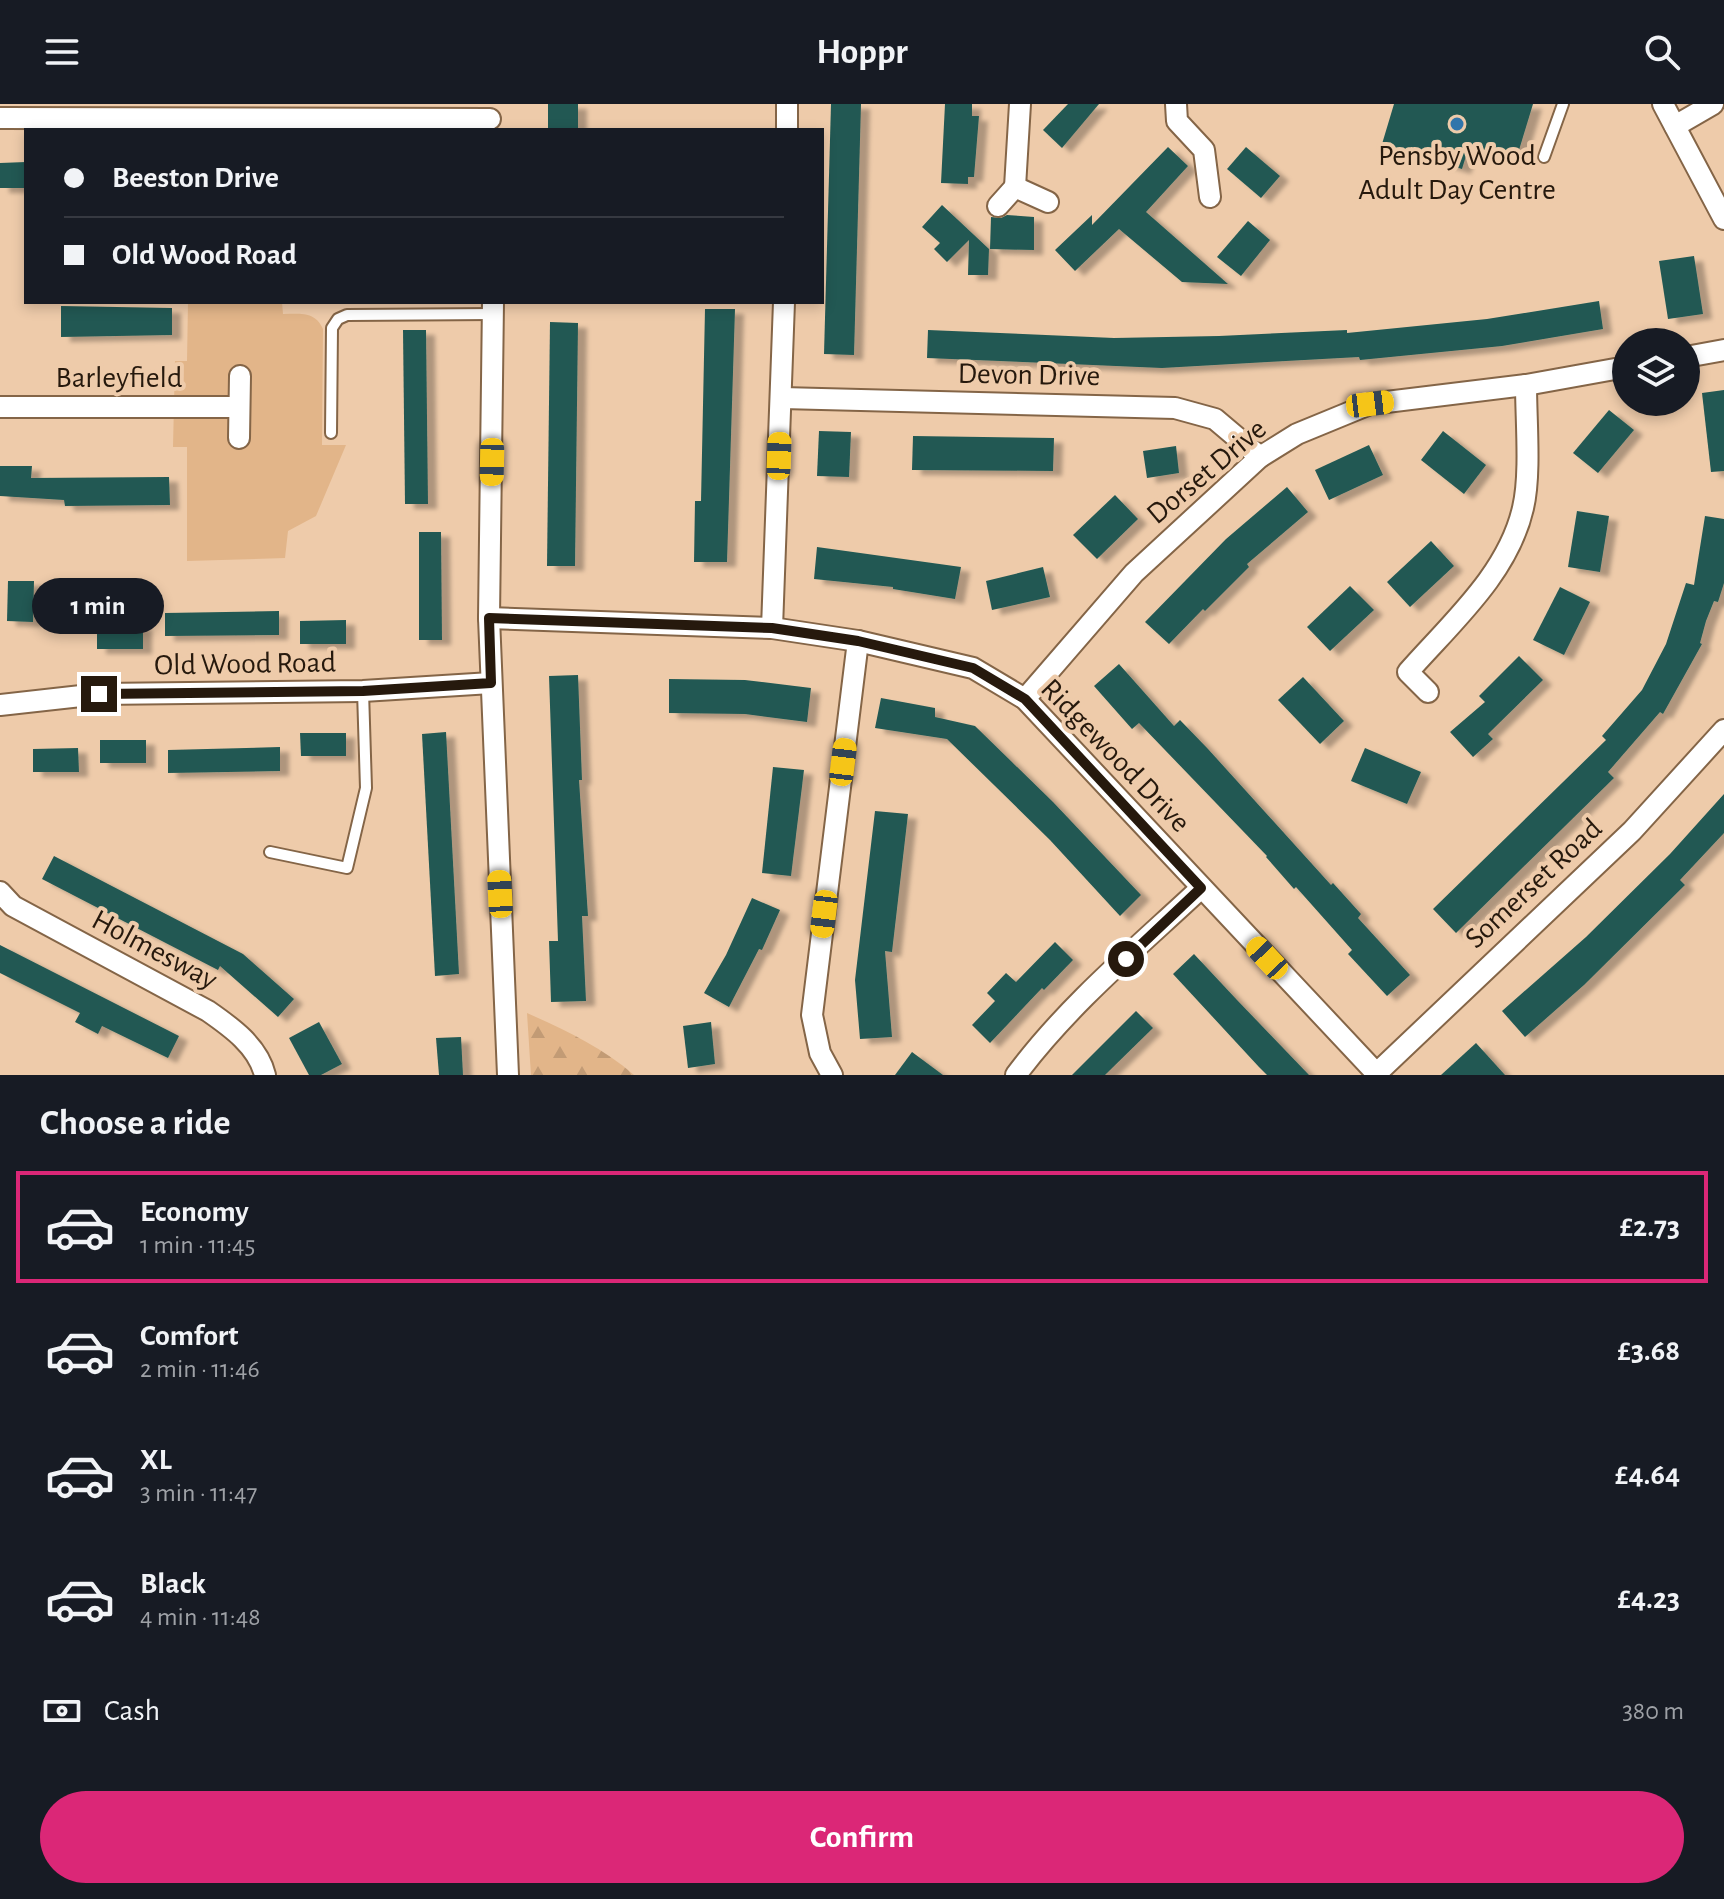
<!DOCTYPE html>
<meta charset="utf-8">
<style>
body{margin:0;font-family:"Alegreya Sans",sans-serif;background:#242831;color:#f1f3f6;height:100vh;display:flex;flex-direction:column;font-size:30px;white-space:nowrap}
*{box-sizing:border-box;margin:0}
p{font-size:26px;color:#9ea1a6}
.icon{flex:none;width:44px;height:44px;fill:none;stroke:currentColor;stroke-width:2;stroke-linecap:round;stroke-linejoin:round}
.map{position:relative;height:971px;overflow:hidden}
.sheet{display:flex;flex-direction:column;background:#171b24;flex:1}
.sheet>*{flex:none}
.banner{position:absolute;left:24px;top:24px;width:800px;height:176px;border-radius:0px;box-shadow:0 4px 12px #0003;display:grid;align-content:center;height:176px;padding:0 40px;background:#171b24}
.fabs{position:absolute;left:1612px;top:224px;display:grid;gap:16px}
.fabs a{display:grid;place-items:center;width:88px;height:88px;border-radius:50%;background:#171b24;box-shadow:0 4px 12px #0003;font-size:40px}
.end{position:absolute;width:36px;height:36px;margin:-18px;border:10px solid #26190d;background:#fff;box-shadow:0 0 0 4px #fff}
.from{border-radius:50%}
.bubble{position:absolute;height:56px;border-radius:28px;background:#171b24;box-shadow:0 4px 12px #0003;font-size:26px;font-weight:600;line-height:56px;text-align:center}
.car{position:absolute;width:24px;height:48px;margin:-24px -12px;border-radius:10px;box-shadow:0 0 6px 2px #0007;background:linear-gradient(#f5c518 24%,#345 0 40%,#f5c518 0 76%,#345 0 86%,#f5c518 0)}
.banner b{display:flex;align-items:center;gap:28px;height:76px;font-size:30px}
.banner b+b{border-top:2px solid #363941}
.banner i{width:20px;height:20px;background:#f1f3f6}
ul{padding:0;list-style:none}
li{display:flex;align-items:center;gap:24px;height:112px;margin:0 16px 12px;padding:0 24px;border:4px solid transparent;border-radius:0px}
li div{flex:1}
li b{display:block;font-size:30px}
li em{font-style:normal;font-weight:600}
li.active{border-color:#db2777}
li>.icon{width:72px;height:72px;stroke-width:1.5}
h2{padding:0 40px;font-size:36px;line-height:96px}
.pay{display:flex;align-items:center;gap:20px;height:88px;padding:0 40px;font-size:30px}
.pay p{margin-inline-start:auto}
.button{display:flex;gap:16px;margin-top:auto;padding:16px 40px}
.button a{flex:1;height:92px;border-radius:48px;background:#db2777;color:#fff;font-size:32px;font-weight:600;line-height:92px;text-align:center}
header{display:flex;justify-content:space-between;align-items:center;height:104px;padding:0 40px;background:#171b24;font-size:36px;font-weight:600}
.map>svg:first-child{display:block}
</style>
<header><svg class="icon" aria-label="menu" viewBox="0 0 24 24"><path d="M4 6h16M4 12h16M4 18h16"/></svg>Hoppr<svg class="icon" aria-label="search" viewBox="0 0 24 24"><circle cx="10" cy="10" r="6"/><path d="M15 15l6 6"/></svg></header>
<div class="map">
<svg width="1724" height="971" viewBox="0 0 1724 971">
<defs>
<pattern id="forest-firs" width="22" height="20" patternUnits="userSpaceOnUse" patternTransform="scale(2)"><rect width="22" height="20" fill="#e2b589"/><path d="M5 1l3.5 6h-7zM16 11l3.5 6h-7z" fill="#c29b75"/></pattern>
<filter id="shadow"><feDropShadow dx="9" dy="5" stdDeviation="2" flood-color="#0004"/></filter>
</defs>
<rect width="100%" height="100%" fill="#eecbaa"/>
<path fill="#e2b589" d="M188 198H282L283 210C300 210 315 207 323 225L322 341H346L316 412 288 427 285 454 187 457V343H173L175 257H187Z"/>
<path fill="url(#forest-firs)" d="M527 909C565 926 602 943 634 971H531Z"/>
<g fill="#215953" filter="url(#shadow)">
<rect x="548" y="0" width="30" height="26"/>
<path d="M831 0H861L854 251 824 250Z"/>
<path d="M945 0H972V12H979L974 73H968V80L941 79Z"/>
<path d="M1068 0H1099L1062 44 1043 26Z"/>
<path d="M1394 0H1533L1516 56 1469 42 1462 65 1382 40Z"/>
<path d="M1168 43 1188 62 1146 108 1228 180 1182 178 1119 125 1075 167 1055 146 1092 111V121Z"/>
<path d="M1246 43 1280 72 1261 94 1227 65Z"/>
<path d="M26 58V84H0V59Z"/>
<path d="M942 101 989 145 988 171H968L969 136 947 158 934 145 940 139 922 123Z"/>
<path d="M1007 111 1034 113V146L990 145 991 113 1001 114Z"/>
<path d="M1248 117 1270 136 1241 172 1217 153Z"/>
<path d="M1694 152 1703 210 1668 215 1659 157Z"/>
<path d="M1599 197 1603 225 1502 242 1360 256 1359 253 1162 264 927 254 928 226 1114 234 1219 232 1347 226V229L1487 215Z"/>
<path d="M61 202 172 204V231L61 233Z"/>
<path d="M705 205H735L727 458H694L695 397H701Z"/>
<path d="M550 218 578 219 575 462H547Z"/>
<path d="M403 226H426L428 400H405Z"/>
<path d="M1724 286V367L1711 368 1702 289Z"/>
<path d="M1609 306 1634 326 1598 369 1573 349Z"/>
<path d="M819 327 851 328 849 373 817 372Z"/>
<path d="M1443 327 1486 361 1464 390 1421 356Z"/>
<path d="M913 332 1054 334 1053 367 912 366Z"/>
<path d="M1369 341 1383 371 1329 396 1315 366Z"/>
<path d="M1176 342 1179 369 1147 374 1143 347Z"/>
<path d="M0 362H32L31 374 169 373 170 401 65 402 64 396 0 392Z"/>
<path d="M1287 383 1308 408 1247 460 1249 463 1205 507 1203 505 1169 540 1145 518 1226 435Z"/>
<path d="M1115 391 1138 415 1097 455 1073 431Z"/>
<path d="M1577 407 1609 412 1600 468 1568 463Z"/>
<path d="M1705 412 1724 415V479L1718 498 1714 497 1706 517 1700 539 1702 540 1663 610 1660 608 1608 668 1614 674 1456 829 1433 805 1606 636 1602 632 1642 586 1666 540 1686 479 1694 481Z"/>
<path d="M419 428H441L442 536H419Z"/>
<path d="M1431 437 1454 462 1410 503 1387 478Z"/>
<path d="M817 443 961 463 955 495 893 485V483L814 475Z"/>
<path d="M1043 463 1050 493 992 506 986 477Z"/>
<path d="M8 477H34L33 518 7 517Z"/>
<path d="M1350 482 1374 506 1330 547 1307 523Z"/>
<path d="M1560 483 1590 498 1564 551 1533 536Z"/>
<path d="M279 507V531L165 532V509Z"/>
<path d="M346 516V540H300V517Z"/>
<path d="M143 521V545H97V522Z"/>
<path d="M1519 552 1543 576 1488 630 1493 635 1473 653 1450 628 1485 598 1479 592Z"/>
<path d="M1119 560 1174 622 1180 616 1208 645 1331 781 1333 779 1361 810 1358 814 1410 871 1387 892 1348 850 1352 846 1296 783 1294 785 1266 753 1267 752 1139 619 1132 625 1094 582Z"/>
<path d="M578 571 582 676H579L588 812H582L586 897 551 898 549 837H558L549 572Z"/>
<path d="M1303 573 1344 617 1320 640 1278 596Z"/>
<path d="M669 575 745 576 811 584 807 618 745 610 669 609Z"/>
<path d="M881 594 935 604V613L975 622 1053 698 1141 791 1120 812 1050 736 947 635 875 624Z"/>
<path d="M446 628 459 870 435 872 422 630Z"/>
<path d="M300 629H346V652H301Z"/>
<rect x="100" y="636" width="46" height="23"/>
<path d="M280 643V667L168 669V646Z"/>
<path d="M78 644 79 668H33V645Z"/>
<path d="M1365 644 1421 668 1407 700 1351 677Z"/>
<path d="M773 663 804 666 791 772 762 769Z"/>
<path d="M1724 690V729L1680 776 1685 781 1584 881 1525 933 1502 907 1586 833 1670 750Z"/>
<path d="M875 707 908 710 892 848 885 847 892 933 860 935 855 876Z"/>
<path d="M54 752 243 850 294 895 278 913 220 862 218 866 42 775Z"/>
<path d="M752 794 780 806 762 846 759 845 729 903 704 889 726 851Z"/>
<path d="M1055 838 1073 856 1044 886 1042 884 990 939 972 921 995 897 987 889 1006 869 1016 878Z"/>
<path d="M0 841 179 932 168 954 102 922 98 930 75 918 80 909 0 869Z"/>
<path d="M1194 850 1237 896 1309 971H1267L1259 963 1173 870Z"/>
<path d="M1136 907 1153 924 1105 971H1072Z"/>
<path d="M319 918 342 960 321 971H309L289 934Z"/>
<path d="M711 918 715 960 688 964 683 922Z"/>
<path d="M461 933 463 971H439L436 934Z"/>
<path d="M1476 939 1505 971H1441Z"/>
<path d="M912 948 943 971H895Z"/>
</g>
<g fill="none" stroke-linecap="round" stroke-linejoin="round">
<g stroke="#846547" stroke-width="14">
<g id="service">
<path d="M1544 53 1563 0"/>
<path d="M331 329 332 224 338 215 347 211 493 210"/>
<path d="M270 748 347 764 366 684 363 587"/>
</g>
</g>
<g stroke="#846547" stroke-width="24">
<g id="minor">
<path d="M1176 0 1177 17 1204 46 1210 93"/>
<path d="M1663 0 1724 115"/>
<path d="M0 14 490 15"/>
<path d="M1675 22 1713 0"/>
<path d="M787 26V0"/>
<path d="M1015 83 1020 0"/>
<path d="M998 102 1015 83 1048 98"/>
<path d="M493 198 489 514 508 971"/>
<path d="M1686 253 1724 246"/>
<path d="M782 294 1175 304 1215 315 1260 353"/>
<path d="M0 303H238"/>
<path d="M239 334 240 272"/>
<path d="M489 514 772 524 858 537 973 564 1025 595 1378 971"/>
<path d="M772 524 784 198"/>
<path d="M1428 588 1408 568C1451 519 1508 470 1523 404 1531 371 1526 316 1526 281"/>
<path d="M1025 595 1134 469 1260 353 1297 330 1370 300 1526 281 1626 263"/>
<path d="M0 601 99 590 363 587 491 579"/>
<path d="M0 788 13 802 208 907C231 923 258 942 265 971"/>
<path d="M1377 969 1632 727 1724 626"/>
<path d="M832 971 820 949 812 911 858 537"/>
<path d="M1016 971C1068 901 1138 843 1201 784"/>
</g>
</g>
<use href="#service" stroke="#fff" stroke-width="10"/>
<use href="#minor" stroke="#fff" stroke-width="20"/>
</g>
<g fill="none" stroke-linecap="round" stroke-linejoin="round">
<path stroke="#26190d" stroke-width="10" d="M99 590 363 587 491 579 489 514 772 524 858 537 973 564 1025 595 1201 784 1126 855"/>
</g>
<circle fill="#3175ab" stroke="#eecbaa" stroke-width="3" cx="1457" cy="20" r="8"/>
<g text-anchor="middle" stroke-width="8" stroke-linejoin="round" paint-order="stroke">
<g font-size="30" fill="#26190d" stroke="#eecbaa">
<text x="1457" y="61">Pensby Wood<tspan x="1457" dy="34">Adult Day Centre</tspan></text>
</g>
<g font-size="30" fill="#26190d" stroke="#eecbaa">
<text transform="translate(1029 270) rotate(1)" y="10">Devon Drive</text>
<text x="119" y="283">Barleyfield</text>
<text transform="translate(1206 367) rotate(-40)" y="10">Dorset Drive</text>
<text transform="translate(245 559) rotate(-1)" y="10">Old Wood Road</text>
<text transform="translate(1116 651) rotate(46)" y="10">Ridgewood Drive</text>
<text transform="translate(1533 779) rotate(-43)" y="10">Somerset Road</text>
<text transform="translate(155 845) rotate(28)" y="10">Holmesway</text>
</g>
</g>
</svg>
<div class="fabs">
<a><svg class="icon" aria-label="layers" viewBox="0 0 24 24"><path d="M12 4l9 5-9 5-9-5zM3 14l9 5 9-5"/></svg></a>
</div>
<i class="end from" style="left:1126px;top:855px"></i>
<i class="end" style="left:99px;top:590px"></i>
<div class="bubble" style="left:32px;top:474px;width:132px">1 min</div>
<i class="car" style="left:1370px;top:300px;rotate:83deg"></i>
<i class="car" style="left:779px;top:352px;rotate:2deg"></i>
<i class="car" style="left:492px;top:358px;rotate:181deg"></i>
<i class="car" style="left:843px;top:658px;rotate:7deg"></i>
<i class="car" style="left:500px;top:790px;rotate:357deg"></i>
<i class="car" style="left:824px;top:810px;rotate:187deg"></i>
<i class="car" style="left:1267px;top:854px;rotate:317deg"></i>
<div class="banner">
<b><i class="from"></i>Beeston Drive</b>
<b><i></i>Old Wood Road</b>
</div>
</div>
<section class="sheet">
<h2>Choose a ride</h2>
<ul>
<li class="active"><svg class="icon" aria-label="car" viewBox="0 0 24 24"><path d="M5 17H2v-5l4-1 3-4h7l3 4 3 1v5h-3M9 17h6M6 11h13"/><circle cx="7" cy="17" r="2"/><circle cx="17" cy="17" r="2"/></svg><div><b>Economy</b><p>1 min · 11:45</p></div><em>£2.73</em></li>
<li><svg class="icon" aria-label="car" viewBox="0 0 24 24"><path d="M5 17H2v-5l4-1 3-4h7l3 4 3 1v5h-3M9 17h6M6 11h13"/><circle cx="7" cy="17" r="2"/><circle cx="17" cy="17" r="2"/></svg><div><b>Comfort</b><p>2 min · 11:46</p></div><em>£3.68</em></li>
<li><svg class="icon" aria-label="car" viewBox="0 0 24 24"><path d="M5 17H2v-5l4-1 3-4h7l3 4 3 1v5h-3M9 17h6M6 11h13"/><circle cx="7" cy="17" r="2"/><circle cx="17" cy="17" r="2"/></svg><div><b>XL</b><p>3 min · 11:47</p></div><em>£4.64</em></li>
<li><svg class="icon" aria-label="car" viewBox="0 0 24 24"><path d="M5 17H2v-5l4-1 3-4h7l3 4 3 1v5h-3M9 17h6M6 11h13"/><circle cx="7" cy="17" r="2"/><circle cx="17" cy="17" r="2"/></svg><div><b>Black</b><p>4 min · 11:48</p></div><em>£4.23</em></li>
</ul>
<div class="pay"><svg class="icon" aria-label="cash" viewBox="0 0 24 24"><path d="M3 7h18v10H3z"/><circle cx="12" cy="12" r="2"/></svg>Cash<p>380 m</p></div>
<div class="button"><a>Confirm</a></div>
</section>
